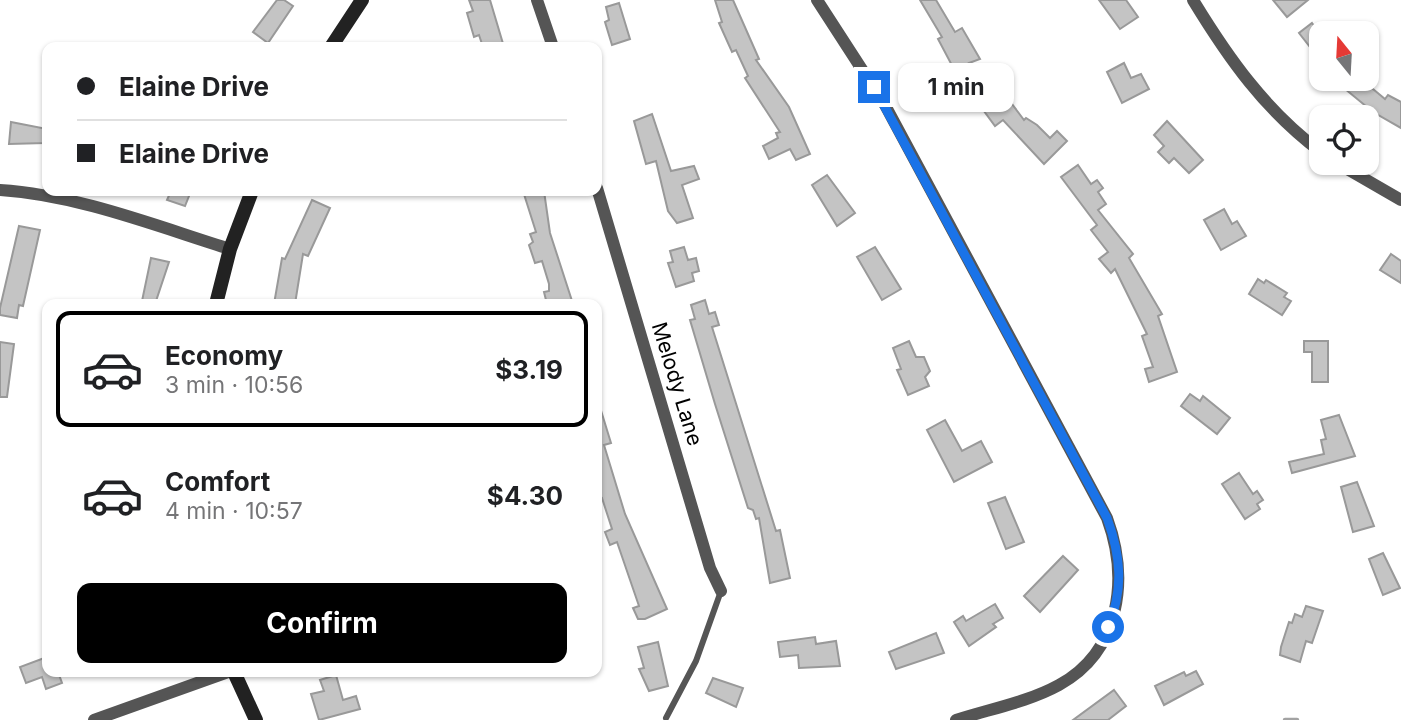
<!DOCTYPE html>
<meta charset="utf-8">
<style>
body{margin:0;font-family:Inter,sans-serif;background:#f6f6f6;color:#202124;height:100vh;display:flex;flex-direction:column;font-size:26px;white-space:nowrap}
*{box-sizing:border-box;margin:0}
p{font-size:23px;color:#757577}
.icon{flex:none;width:38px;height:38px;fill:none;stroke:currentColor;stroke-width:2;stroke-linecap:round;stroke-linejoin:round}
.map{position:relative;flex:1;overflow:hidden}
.drawer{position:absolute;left:42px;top:299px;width:560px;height:378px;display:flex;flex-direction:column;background:#fff;border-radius:14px;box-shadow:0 2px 5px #0004}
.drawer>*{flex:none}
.banner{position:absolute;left:42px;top:42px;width:560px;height:154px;border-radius:14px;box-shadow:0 2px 5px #0004;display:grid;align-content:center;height:154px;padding:0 35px;background:#fff}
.needle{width:46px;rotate:342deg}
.tools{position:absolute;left:1309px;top:21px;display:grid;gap:14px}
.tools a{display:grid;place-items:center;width:70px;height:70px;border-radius:14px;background:#fff;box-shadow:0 2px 5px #0004;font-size:35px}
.end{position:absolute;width:32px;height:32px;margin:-16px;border:9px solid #1a73e8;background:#fff;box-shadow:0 0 0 4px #fff}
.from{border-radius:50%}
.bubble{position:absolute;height:49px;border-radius:14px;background:#fff;box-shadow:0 2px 5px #0004;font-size:23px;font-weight:700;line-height:49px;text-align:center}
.banner b{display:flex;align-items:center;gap:24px;height:66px;font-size:26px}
.banner b+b{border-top:2px solid #e0e0e0}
.banner i{width:18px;height:18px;background:#202124}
ul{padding:12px 0 0;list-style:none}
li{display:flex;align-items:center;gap:21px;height:116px;margin:0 14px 10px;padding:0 21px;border:4px solid transparent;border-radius:14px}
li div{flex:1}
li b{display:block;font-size:26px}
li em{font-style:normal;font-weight:700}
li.selected{border-color:#000}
li>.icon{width:63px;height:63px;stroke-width:1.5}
.action{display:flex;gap:14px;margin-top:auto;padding:14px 35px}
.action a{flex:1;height:80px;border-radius:14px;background:#000;color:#fff;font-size:28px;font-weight:700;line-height:80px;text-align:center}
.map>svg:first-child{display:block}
</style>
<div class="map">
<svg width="1401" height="720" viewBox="0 0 1401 720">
<rect width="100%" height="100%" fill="#fff"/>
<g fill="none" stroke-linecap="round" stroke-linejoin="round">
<path stroke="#a3a3a3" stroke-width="4.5" d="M1285 720H1297"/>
</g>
<g fill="#c4c4c4" stroke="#999" stroke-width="2">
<path d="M277 0H284L293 6 268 43 253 32Z"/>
<path d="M469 0H490L504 47H483L479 35 474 37 467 13 473 11Z"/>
<path d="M715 0H733L759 59 756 60 789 107 810 154 796 160 790 149 769 159 763 146 778 138 776 133 780 132 745 78 748 76 736 50 732 52 719 23 722 22Z"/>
<path d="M920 0H936L955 32 962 28 980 59 969 63 989 89 992 87 1004 103 1009 100 1024 120 1026 118 1037 125 1050 138 1057 131 1067 141 1044 164 1003 120 995 126 956 73 938 39 942 37Z"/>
<path d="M1099 0H1126L1138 17 1120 29Z"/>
<path d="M1273 0H1308L1287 17Z"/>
<path d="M619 3 630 39 612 45 605 22 609 20 606 7Z"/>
<path d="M1312 23 1321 35V61L1299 33Z"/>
<path d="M1124 63 1131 78 1141 74 1149 89 1122 103 1107 72Z"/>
<path d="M1333 79H1361L1385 99 1388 95 1401 102V128L1373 112Z"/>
<path d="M652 114 671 171 694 166 699 179 682 185 693 218 677 223 668 211 656 161 646 164 634 121Z"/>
<path d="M1167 121 1203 160 1189 173 1174 158 1169 163 1158 152 1164 146 1154 135Z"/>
<path d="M11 122 47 129 45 143 9 144Z"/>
<path d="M1078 165 1091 184 1097 180 1103 188 1098 192 1106 204 1098 210 1133 254 1129 258 1162 314 1158 316 1177 372 1149 382 1145 369 1153 367 1142 336 1147 334 1115 269 1111 273 1099 259 1108 252 1091 230 1097 225 1061 177Z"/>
<path d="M827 175 855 213 837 226 812 185Z"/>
<path d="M171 191H191L185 206 167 200Z"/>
<path d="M523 191H544L550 233 573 304H547L544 292 549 291V284L542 261 535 263 529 245 533 242 530 234 536 232Z"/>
<path d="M312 200 330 208 308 256 303 254 295 304H274L282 258 285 259Z"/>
<path d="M1224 209 1232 224 1237 221 1246 236 1221 250 1204 220Z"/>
<path d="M19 226 40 230 23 306 19 305 17 318 0 315V308Z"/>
<path d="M684 247 688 260 696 258 699 271 692 273 694 281 676 287 668 263 673 262 670 251Z"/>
<path d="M875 247 901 289 882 300 857 257Z"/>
<path d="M1391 254 1401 261V283L1380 270Z"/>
<path d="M151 258 169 262 155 304 142 301Z"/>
<path d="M1258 279 1264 283 1266 280 1287 293 1284 297 1291 301 1282 315 1249 294Z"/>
<path d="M705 300 709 314 715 312 719 325 712 327 776 531 780 530 790 578 770 583 759 518 756 519 753 510 748 508 715 404 690 320 695 319 691 305Z"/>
<path d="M909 341 916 357H924L930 371 925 377 929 386 908 395 897 370 901 369 893 348Z"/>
<path d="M1304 341H1328V382H1312V352H1304Z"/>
<path d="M0 342 14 344 7 397H0Z"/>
<path d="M1190 394 1200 401 1203 396 1230 418 1217 434 1181 406Z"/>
<path d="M599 404 611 443 604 445 625 514 667 609 645 619H638L633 608 639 606 617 542 610 545 605 532 612 529 602 498 597 500Z"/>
<path d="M1339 415 1355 456 1292 473 1289 462 1324 454 1321 440 1326 439 1321 420Z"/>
<path d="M945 420 962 451 981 441 992 462 954 482 927 430Z"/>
<path d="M1239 473 1253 494 1257 491 1263 500 1257 504 1260 509 1245 519 1222 484Z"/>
<path d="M1357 482 1374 526 1353 532 1341 487Z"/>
<path d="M1005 497 1024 542 1006 549 988 503Z"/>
<path d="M1383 553 1400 588 1383 595 1369 559Z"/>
<path d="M1063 556 1078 570 1040 612 1024 596Z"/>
<path d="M995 604 1003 618 993 624 996 627 969 646 954 622 963 616 966 621Z"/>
<path d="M1306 606 1323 611 1312 643 1306 641 1300 662 1280 655 1281 647 1289 622 1292 623 1295 614 1302 617Z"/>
<path d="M936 633 944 653 896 669 889 652Z"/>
<path d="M815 637 816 644 836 641 840 666 799 668 798 655 780 657 778 642Z"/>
<path d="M658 642 668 686 649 691 639 669 644 668 638 647Z"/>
<path d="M47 657V672H58L62 683 46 689 42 677 26 683 20 667Z"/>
<path d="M1196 671 1203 684 1164 705 1155 686 1184 672 1186 676Z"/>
<path d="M336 675 343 700 356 696 360 709 319 720 311 694 324 691 320 680Z"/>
<path d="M713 678 743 688 736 707 706 693Z"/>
<path d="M1114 690 1126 706 1108 720H1073Z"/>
</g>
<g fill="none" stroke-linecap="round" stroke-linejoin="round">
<path stroke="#555" stroke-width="6" d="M666 718 696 661 721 591"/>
<g stroke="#555" stroke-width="12">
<path d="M537 0 553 47"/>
<path d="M817 0 885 105 1107 518C1129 578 1121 651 1059 685 1028 702 990 709 956 720"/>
<path d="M1193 0C1229 59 1265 110 1321 152"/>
<path d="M1337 163 1401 200"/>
<path d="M597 188 710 568 721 591"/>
<path d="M0 190C78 195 156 226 230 249"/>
<path d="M94 720 228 672"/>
</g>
<g stroke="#222" stroke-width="14">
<path d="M331 47 362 0"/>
<path d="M216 304 230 249 252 191"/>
<path d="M234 672 256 720"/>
</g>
</g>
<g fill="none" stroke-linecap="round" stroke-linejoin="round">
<path stroke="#1a73e8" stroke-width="9" d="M874 87 1107 518C1121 556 1124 589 1108 627"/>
</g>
<g text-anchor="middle" stroke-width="6" stroke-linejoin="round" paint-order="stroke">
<g font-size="21" fill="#000" stroke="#fff">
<text transform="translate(677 384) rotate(73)" y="7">Melody Lane</text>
</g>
</g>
</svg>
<div class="tools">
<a><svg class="needle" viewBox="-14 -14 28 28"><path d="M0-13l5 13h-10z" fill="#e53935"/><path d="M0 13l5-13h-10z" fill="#757577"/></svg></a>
<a><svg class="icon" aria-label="locate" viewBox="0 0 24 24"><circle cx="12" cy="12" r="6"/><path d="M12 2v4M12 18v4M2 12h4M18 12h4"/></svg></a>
</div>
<i class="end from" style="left:1108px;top:627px"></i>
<i class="end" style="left:874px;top:87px"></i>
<div class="bubble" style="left:898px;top:63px;width:116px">1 min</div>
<div class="banner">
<b><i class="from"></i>Elaine Drive</b>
<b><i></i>Elaine Drive</b>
</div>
<section class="drawer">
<ul>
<li class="selected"><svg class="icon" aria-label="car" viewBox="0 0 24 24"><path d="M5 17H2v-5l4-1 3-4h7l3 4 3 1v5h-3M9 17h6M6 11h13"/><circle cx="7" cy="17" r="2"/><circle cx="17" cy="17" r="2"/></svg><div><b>Economy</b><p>3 min · 10:56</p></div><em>$3.19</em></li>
<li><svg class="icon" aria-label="car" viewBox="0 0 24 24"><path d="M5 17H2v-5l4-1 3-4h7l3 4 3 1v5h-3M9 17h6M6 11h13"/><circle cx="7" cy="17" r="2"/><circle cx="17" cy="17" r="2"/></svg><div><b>Comfort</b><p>4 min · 10:57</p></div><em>$4.30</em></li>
</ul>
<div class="action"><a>Confirm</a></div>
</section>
</div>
